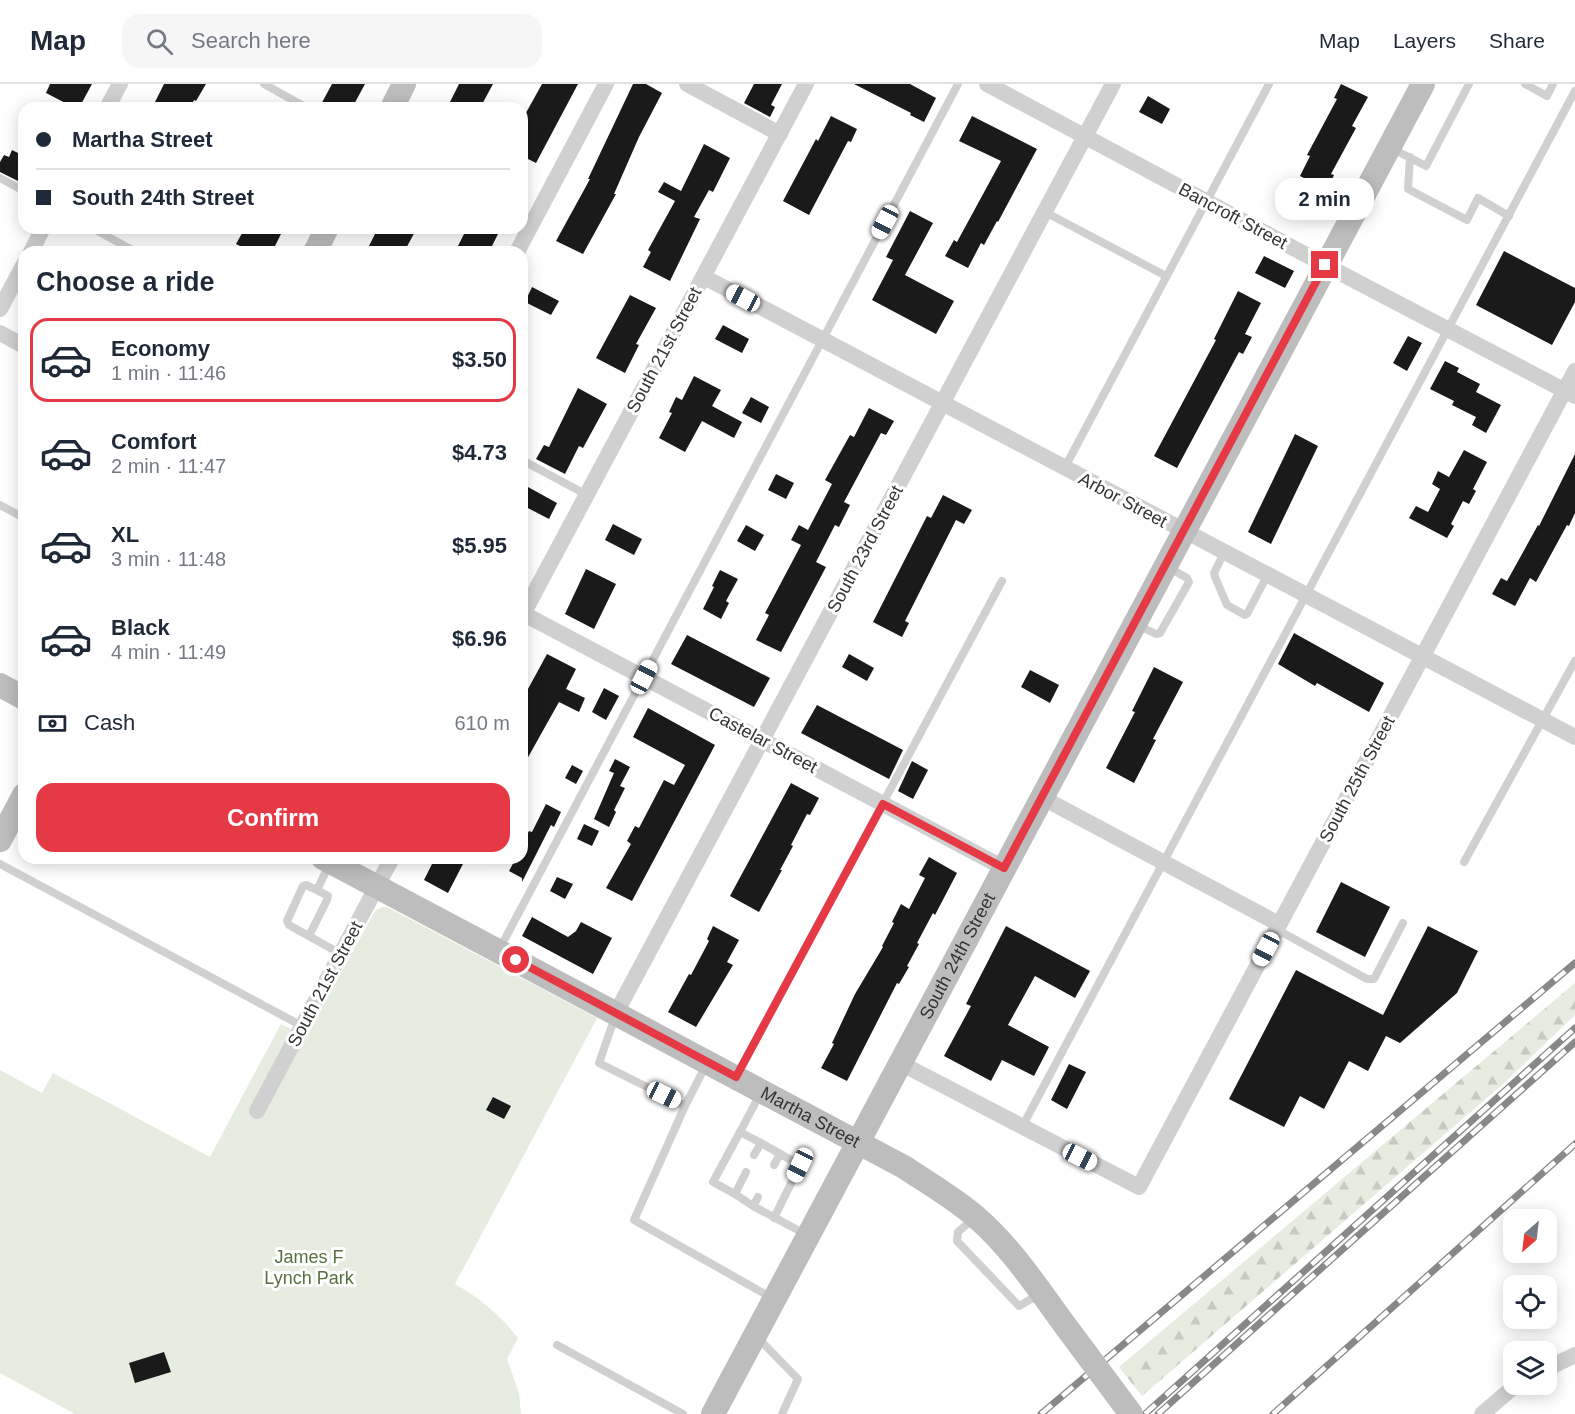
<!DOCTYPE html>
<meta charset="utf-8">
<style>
body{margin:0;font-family:Arial,sans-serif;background:#f6f6f7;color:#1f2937;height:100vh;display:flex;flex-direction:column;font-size:22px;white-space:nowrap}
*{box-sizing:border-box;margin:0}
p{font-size:20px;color:#747a83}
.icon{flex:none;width:33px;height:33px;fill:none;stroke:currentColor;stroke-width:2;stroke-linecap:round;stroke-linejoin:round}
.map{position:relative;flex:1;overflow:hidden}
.sheet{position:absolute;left:18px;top:162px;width:510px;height:618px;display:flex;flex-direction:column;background:#fff;border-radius:18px;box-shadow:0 3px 15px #0003}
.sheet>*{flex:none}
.banner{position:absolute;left:18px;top:18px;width:510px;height:132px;border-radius:18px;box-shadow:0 3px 15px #0003;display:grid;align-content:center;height:132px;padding:0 18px;background:#fff}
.needle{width:39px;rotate:208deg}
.fabs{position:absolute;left:1503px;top:1125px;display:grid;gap:12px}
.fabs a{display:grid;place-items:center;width:54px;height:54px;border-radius:12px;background:#fff;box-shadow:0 3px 15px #0003;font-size:30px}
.end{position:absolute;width:27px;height:27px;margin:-14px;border:8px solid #e63946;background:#fff;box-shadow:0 0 0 3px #fff}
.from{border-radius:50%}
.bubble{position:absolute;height:42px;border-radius:18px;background:#fff;box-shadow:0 3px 15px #0003;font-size:20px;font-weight:700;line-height:42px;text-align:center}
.car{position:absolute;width:18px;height:36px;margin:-18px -9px;border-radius:8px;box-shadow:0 0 4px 2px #0007;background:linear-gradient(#fff 24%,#345 0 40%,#fff 0 76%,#345 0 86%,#fff 0)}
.banner b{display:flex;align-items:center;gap:21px;height:57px;font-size:22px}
.banner b+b{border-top:2px solid #e0e1e3}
.banner i{width:15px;height:15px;background:#1f2937}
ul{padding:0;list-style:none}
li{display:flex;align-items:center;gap:18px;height:84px;margin:0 12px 9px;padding:0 6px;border:3px solid transparent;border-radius:18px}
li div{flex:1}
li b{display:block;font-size:22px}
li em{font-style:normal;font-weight:700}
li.current{border-color:#e63946}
li>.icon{width:54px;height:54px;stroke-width:1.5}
h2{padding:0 18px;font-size:27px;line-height:72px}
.pay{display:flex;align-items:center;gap:15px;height:66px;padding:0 18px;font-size:22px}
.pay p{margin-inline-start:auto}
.cta{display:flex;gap:12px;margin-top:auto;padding:12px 18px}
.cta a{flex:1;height:69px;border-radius:18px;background:#e63946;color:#fff;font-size:24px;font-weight:700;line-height:69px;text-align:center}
header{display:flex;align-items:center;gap:36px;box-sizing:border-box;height:84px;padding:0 30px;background:#fff;border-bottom:2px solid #e0e1e3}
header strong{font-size:28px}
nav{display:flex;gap:33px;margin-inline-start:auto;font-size:21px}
.search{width:420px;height:54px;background:#f6f6f7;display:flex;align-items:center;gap:15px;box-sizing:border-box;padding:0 21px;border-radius:18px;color:#747a83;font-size:22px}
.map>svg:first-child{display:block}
</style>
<header>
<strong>Map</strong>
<div class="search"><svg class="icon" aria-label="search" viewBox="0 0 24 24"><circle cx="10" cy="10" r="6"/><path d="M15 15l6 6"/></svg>Search here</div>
<nav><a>Map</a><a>Layers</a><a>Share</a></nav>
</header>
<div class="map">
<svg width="1575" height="1330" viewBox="0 0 1575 1330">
<defs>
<pattern id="forest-firs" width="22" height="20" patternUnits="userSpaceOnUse" patternTransform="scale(1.5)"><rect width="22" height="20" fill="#e6ecdf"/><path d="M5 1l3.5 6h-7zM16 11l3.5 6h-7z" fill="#c6cbc0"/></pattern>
</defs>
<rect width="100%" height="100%" fill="#fff"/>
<path fill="url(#forest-firs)" d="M1575 899V931L1503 1000 1142 1312 1119 1283Z"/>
<path fill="#e6ecdf" d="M382 823H387L597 934 455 1200C482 1216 498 1229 518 1254L507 1275 519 1309 521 1330H75L0 1289V986L42 1009 53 989 210 1073 281 940 306 952 375 827Z"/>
<g fill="#1a1a1a">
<path d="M50 0H92L79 24H75L46 9Z"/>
<path d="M164 0H206L196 17 194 16 190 24H152Z"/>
<path d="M332 0H365L352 24H319Z"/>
<path d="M459 0H493L480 24H447Z"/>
<path d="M542 0H578L536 79 522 72V36Z"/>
<path d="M633 0H646L662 9 639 53 614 110H616L583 170 556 157 590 95H588Z"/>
<path d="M754 0H782L771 21 775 23 770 33 744 19Z"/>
<path d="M854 0H910L936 14 924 38 910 31 911 29Z"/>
<path d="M1341 0 1368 13 1352 42 1356 44 1331 90 1334 91 1327 106 1300 92 1310 72 1307 71 1337 15 1334 14Z"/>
<path d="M1148 12 1170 25 1162 40 1139 28Z"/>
<path d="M831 32 857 45 851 58 848 57 809 131 783 117 816 55 818 57Z"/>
<path d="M972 32 1037 65 998 138 997 137 984 161 981 159 968 184 945 172 954 156 957 158 1001 77 959 57Z"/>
<path d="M704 60 730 74 713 108 709 106 694 133 700 135 670 197 643 183 651 168 648 166 675 117 658 108 664 98 681 107Z"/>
<path d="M12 66 24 72V100L0 88V78L4 71 9 73Z"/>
<path d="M910 127 933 139 905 191 954 217 936 250 872 216 893 176 886 173Z"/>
<path d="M245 144H284L272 168H252L236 160Z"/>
<path d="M378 144H417L404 168H366Z"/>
<path d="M467 144H501L489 168H455Z"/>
<path d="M1504 167 1575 204V218L1552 261 1476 221Z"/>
<path d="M1264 172 1294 187 1285 204 1255 189Z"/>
<path d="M532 203 559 217 551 231 525 218Z"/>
<path d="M1238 207 1261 219 1245 250 1252 253 1243 270 1239 268 1177 384 1154 372 1216 256 1214 255Z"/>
<path d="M630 211 656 224 636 260 639 261 625 289 596 274Z"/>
<path d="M723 241 749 255 742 269 715 255Z"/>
<path d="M1408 252 1422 259 1407 287 1393 279Z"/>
<path d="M1445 277 1459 284 1457 288 1480 300 1476 308 1501 321 1486 349 1472 341 1476 333 1452 321 1454 317 1430 305Z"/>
<path d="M694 292 721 306 712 322 742 338 734 354 702 337 685 368 659 354 672 329 669 328 676 313 682 316Z"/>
<path d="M578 304 607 320 583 364 579 362 565 390 536 375 544 361 549 363Z"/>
<path d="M751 313 769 323 761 339 742 329Z"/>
<path d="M869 324 894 337 886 351 881 349 844 418 850 421 839 443 835 441 816 478 826 483 781 568 756 556 769 531 765 529 801 461 791 456 799 441 808 446 832 400 825 396 850 351 854 353Z"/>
<path d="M1295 350 1318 362 1271 460 1248 448Z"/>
<path d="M1464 366 1487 378 1473 405 1476 407 1469 420 1463 417 1451 440 1454 442 1447 454 1409 434 1416 422 1428 428 1440 405 1432 400 1438 387 1449 393Z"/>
<path d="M1575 370V429L1569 442 1567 441 1536 498 1530 494 1515 522 1492 510 1501 494 1507 497 1538 441 1539 442Z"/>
<path d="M776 390 794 399 786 415 768 406Z"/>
<path d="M528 403 557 419 549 435 522 421V415Z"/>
<path d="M943 411 972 426 964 440 956 436 905 537 909 539 902 553 873 538 927 432 931 434Z"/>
<path d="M613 440 642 455 634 471 605 456Z"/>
<path d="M746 441 764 451 755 467 737 457Z"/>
<path d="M586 485 616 500 594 545 565 530Z"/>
<path d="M720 486 738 495 726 517 729 519 721 535 703 525 714 503 712 502Z"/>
<path d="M1294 549 1384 599 1369 628 1317 599 1315 602 1278 580Z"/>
<path d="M687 551 770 594 754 623 671 580Z"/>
<path d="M547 570 576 585 566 605 585 614 579 628 559 618 522 684V616Z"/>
<path d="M849 570 874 584 867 597 842 583Z"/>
<path d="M1154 583 1183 598 1153 655 1156 656 1134 699 1106 684 1135 628 1132 627Z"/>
<path d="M1030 586 1059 601 1050 619 1021 603Z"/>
<path d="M604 604 619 612 606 636 592 628Z"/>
<path d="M817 621 903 666 889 695 801 649Z"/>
<path d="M648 624 715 661 632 817 606 804 631 760 627 757 635 742 639 744 664 696 674 701 685 681 633 653Z"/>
<path d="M615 675 630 683 620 702 625 704 614 726 616 728 609 743 594 735 614 689 609 687Z"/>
<path d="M912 677 928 686 913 715 898 707Z"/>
<path d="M572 681 583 687 576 700 565 694Z"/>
<path d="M791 699 819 714 810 731 807 730 791 761 793 762 780 786H782L759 828 730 812Z"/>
<path d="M546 720 561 728 554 743 551 741 522 798V794L509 787 516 774H522V760L529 747 532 748Z"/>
<path d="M584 740 599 747 592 762 577 755Z"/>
<path d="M929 773 957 789 935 831 933 829 917 859 919 860 907 882 909 883 899 900 897 899 847 997 821 984 834 960 832 959 855 910 883 863 882 862 894 839 892 838 901 820 909 825 925 794 919 791Z"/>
<path d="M435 774H466L448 809 424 796Z"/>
<path d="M557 793 573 800 565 815 550 807Z"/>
<path d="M1341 798 1390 823 1365 873 1316 848Z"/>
<path d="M532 833 568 853 576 847 581 838 612 854 593 890 522 852Z"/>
<path d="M713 842 739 856 727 878 733 881 696 943 668 928 689 890 691 891 709 857 707 855Z"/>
<path d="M1006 842 1090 887 1075 914 1035 892 1008 941 1049 963 1034 992 1002 976 991 997 944 972 971 922 966 920Z"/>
<path d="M1428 842 1478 867 1457 909 1400 959 1386 952 1368 987 1349 977 1324 1025 1300 1012 1284 1043 1229 1015 1296 886 1383 931Z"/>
<path d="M1069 980 1086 988 1067 1025 1051 1016Z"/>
<path d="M493 1013 511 1022 504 1035 486 1026Z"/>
<path d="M164 1268 171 1288 135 1299 129 1279Z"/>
</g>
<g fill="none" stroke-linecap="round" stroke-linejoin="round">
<g stroke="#d0d0d0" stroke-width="8">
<path d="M264 0 307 24"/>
<path d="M1525 0 1547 12 1553 0"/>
<path d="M1391 64 1426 82 1469 0"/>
<path d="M1410 73 1408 105 1467 136 1478 114 1509 132"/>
<path d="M0 94 24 107"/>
<path d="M1045 128 1166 192"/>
<path d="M92 144 136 168"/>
<path d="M522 376 587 411"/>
<path d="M1064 385 1269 0"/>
<path d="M0 421 24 434"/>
<path d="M1224 469 1214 489 1215 493 1227 521 1245 531 1247 530 1267 492"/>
<path d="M1137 541 1156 550 1160 549 1189 498 1187 494 1166 482"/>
<path d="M1464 778 1575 577"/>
<path d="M0 780 302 942"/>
<path d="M329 781 317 806 306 801 303 802 287 837 289 841 341 870"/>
<path d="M1276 845 1367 895H1374L1403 839"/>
<path d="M309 852 327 816 328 812 317 806"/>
<path d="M499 866 958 0"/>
<path d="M615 933 599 979 685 1022 706 981"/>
<path d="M736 993 1002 497"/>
<path d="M685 1022 634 1136 772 1214"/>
<path d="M1022 1043 1575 7"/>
<path d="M740 1048 760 1010"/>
<path d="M754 1071 761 1059 800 1081 774 1134"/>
<path d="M774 1081 780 1070"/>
<path d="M746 1088 735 1110 753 1122"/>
<path d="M735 1110 713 1098 740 1048 761 1059"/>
<path d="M758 1113 753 1122 807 1151"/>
<path d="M973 1135 958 1148 957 1157 1019 1222 1040 1210"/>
<path d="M756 1252 798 1295 782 1330"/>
<path d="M557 1261 683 1330"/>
</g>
<g stroke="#d0d0d0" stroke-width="16">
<path d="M687 0 780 50"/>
<path d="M987 0 1325 181 1575 312"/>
<path d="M107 24 120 0"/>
<path d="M31 168 43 144"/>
<path d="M517 168 606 0"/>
<path d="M704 193 1575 653"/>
<path d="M0 225 24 180"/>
<path d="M0 249 24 262"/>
<path d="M522 529 1004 784"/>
<path d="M522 532 806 0"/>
<path d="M1041 713 1279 840"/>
<path d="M616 929 1113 0"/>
<path d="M900 979 1139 1103 1575 287"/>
<path d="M257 1027 392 774"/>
<path d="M1546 1285 1575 1271"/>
<path d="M1482 1330 1517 1300"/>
</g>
<g stroke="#bdbdbd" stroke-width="24">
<path d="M392 24 404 0"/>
<path d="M315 168 327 144"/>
<path d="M0 601 24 614"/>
<path d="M0 756 24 711"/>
<path id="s1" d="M323 774 904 1083C928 1099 954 1114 976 1133 1012 1164 1039 1206 1067 1244"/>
<path id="s2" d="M713 1330C950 887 1185 443 1423 0"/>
</g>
<g stroke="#888" stroke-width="7">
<g id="rail">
<path d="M1041 1330 1575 879"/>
<path d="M1145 1330 1575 944"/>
<path d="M1158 1330 1575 958"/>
<path d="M1273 1330 1575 1060"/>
</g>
</g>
<use href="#rail" stroke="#fff" stroke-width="4.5" stroke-dasharray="14" stroke-linecap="butt"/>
<path stroke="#bdbdbd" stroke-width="24" d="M1067 1244 1131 1330"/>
</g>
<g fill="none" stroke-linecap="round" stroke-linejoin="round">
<path stroke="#e63946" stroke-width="8" d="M516 876 736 993 883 720 1004 784 1325 181"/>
</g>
<g text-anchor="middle" stroke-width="6" stroke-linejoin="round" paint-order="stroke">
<g font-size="18" fill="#333" stroke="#fff">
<text transform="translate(1233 132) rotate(28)" y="6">Bancroft Street</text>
<text transform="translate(664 266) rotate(-62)" y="6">South 21st Street</text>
<text transform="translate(1123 416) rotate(28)" y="6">Arbor Street</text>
<text transform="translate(865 465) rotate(-62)" y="6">South 23rd Street</text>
<text transform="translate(763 656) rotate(28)" y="6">Castelar Street</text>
<text transform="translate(1357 695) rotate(-62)" y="6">South 25th Street</text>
<text dy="6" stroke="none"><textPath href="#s2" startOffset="519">South 24th Street</textPath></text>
<text transform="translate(325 900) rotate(-62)" y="6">South 21st Street</text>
<text dy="6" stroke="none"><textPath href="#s1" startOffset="552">Martha Street</textPath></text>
</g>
<g font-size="18" fill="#56703f" stroke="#fff">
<text x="309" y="1179">James F<tspan x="309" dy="21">Lynch Park</tspan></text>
</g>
</g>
</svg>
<div class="fabs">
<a><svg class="needle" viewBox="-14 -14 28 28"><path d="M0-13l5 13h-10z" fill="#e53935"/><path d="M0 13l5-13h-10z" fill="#747a83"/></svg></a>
<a><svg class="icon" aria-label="locate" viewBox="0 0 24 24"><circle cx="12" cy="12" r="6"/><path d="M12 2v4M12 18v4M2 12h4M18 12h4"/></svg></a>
<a><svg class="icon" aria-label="layers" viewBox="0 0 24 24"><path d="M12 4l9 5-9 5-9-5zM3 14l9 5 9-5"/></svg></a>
</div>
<i class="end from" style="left:516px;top:876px"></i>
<i class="end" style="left:1325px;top:181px"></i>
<div class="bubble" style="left:1275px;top:94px;width:99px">2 min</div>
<i class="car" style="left:885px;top:138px;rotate:208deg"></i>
<i class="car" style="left:743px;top:214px;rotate:298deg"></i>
<i class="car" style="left:644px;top:593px;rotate:28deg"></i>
<i class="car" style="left:1266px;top:865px;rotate:208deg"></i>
<i class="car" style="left:664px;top:1011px;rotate:116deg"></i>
<i class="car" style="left:1080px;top:1073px;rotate:117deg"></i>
<i class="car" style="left:800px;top:1081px;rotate:206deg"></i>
<div class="banner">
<b><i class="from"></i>Martha Street</b>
<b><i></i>South 24th Street</b>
</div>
<section class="sheet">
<h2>Choose a ride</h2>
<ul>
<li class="current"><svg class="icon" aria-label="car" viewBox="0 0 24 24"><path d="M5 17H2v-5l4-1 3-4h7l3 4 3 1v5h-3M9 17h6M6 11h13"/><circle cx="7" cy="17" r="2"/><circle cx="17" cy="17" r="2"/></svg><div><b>Economy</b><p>1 min · 11:46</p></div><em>$3.50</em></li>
<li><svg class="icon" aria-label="car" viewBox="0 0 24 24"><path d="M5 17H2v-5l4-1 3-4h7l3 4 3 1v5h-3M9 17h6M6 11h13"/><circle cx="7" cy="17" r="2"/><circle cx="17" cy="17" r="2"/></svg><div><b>Comfort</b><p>2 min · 11:47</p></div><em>$4.73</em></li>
<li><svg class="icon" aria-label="car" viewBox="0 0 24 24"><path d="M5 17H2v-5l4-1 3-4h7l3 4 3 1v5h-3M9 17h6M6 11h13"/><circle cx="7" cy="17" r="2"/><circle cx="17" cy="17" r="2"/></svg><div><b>XL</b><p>3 min · 11:48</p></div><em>$5.95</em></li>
<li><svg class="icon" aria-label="car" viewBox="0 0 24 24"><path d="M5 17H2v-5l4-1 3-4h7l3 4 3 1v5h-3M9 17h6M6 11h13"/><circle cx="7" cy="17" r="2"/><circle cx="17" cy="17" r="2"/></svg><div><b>Black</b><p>4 min · 11:49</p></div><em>$6.96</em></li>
</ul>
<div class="pay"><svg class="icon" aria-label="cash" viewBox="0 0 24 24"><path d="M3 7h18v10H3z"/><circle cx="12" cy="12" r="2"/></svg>Cash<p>610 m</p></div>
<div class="cta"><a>Confirm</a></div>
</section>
</div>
